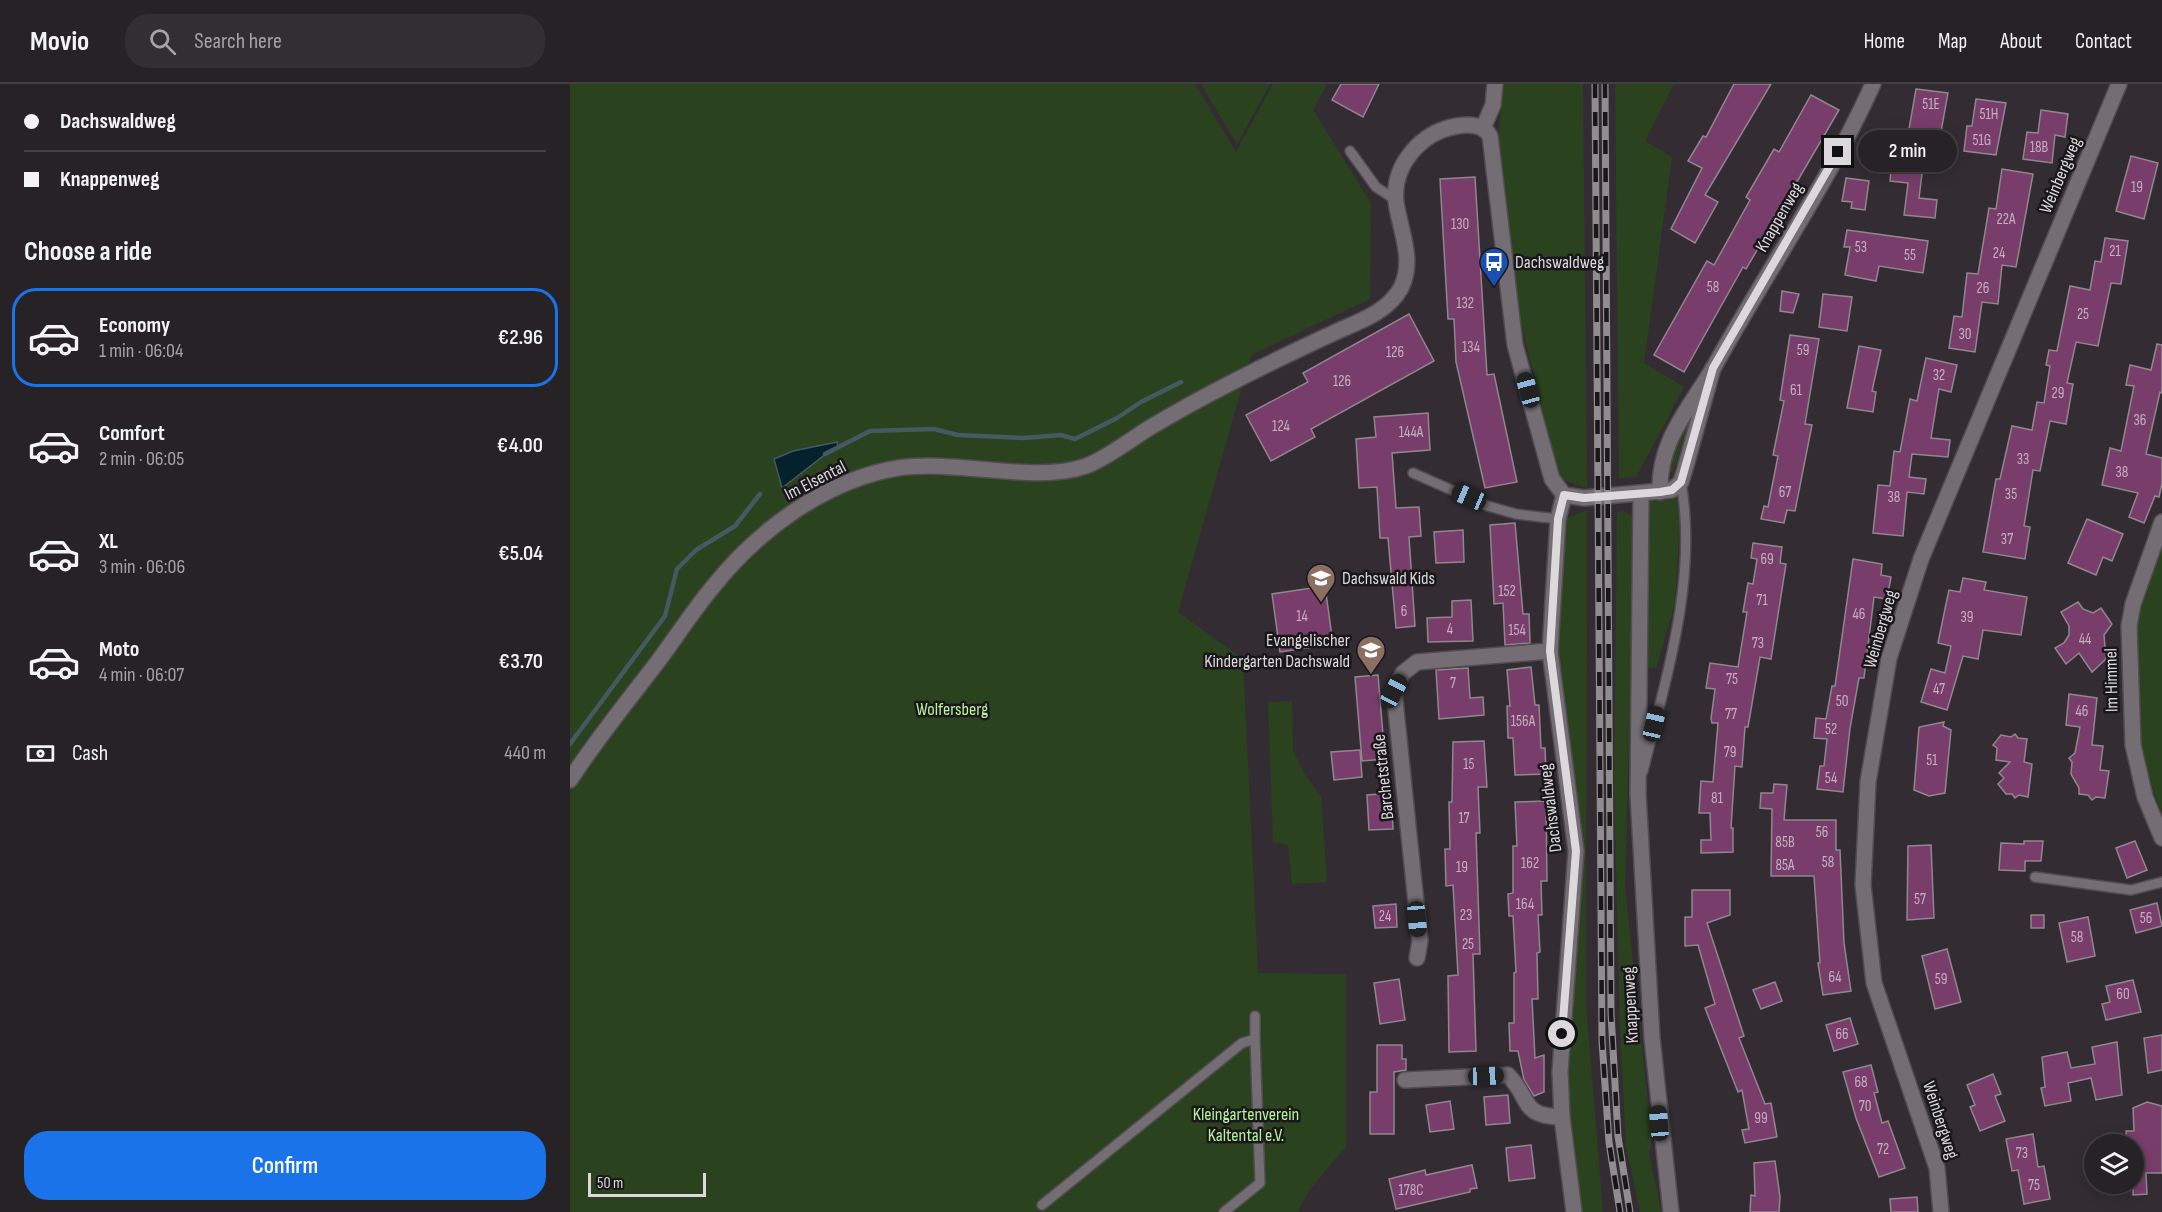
<!DOCTYPE html>
<meta charset="utf-8">
<style>
body{margin:0;font-family:"Sofia Sans Condensed",sans-serif;background:#322f32;color:#f1f3f6;height:100vh;display:flex;flex-direction:column;font-size:22px;white-space:nowrap}
*{box-sizing:border-box;margin:0}
p{font-size:20px;color:#a4a4a7}
.icon{flex:none;width:33px;height:33px;fill:none;stroke:currentColor;stroke-width:2;stroke-linecap:round;stroke-linejoin:round}
.map{position:relative;flex:1;overflow:hidden}
.side{display:flex;flex-direction:column;background:#262226;width:570px}
.side>*{flex:none}
.hud{display:grid;align-content:center;height:132px;padding:0 24px;background:#262226}
.tools{position:absolute;left:1514px;top:1050px;display:grid;gap:12px}
.tools a{display:grid;place-items:center;width:60px;height:60px;border-radius:50%;background:#262226;box-shadow:0 3px 15px #0003,0 0 0 2px #423f43;font-size:30px}
.scale{position:absolute;left:18px;bottom:15px;width:118px;box-sizing:border-box;padding-left:6px;border:3px solid #dcd8dc;border-top:0;font-size:16px;line-height:21px;white-space:nowrap;color:#dcd8dc;-webkit-text-stroke:4px #191719;paint-order:stroke}
.end{position:absolute;width:27px;height:27px;margin:-14px;border:8px solid #dcd8dc;background:#111;box-shadow:0 0 0 3px #111}
.from{border-radius:50%}
.bubble{position:absolute;height:42px;border-radius:21px;background:#262226;box-shadow:0 3px 15px #0003,0 0 0 2px #423f43;font-size:20px;font-weight:600;line-height:42px;text-align:center}
.car{position:absolute;width:18px;height:36px;margin:-18px -9px;border-radius:8px;box-shadow:0 0 4px 2px #0007;background:linear-gradient(#222 24%,#8ab4d8 0 40%,#222 0 76%,#8ab4d8 0 86%,#222 0)}
.hud b{display:flex;align-items:center;gap:21px;height:57px;font-size:22px}
.hud b+b{border-top:2px solid #423f43}
.hud i{width:15px;height:15px;background:#f1f3f6}
ul{padding:0;list-style:none}
li{display:flex;align-items:center;gap:18px;height:99px;margin:0 12px 9px;padding:0 12px;border:3px solid transparent;border-radius:24px}
li div{flex:1}
li b{display:block;font-size:22px}
li em{font-style:normal;font-weight:600}
li.current{border-color:#1a73e8}
li>.icon{width:54px;height:54px;stroke-width:1.5}
h2{padding:0 24px;font-size:27px;line-height:72px}
.pay{display:flex;align-items:center;gap:15px;height:66px;padding:0 24px;font-size:22px}
.pay p{margin-inline-start:auto}
.action{display:flex;gap:12px;margin-top:auto;padding:12px 24px}
.action a{flex:1;height:69px;border-radius:24px;background:#1a73e8;color:#fff;font-size:24px;font-weight:600;line-height:69px;text-align:center}
header{display:flex;align-items:center;gap:36px;box-sizing:border-box;height:84px;padding:0 30px;background:#262226;border-bottom:2px solid #423f43}
header strong{font-size:28px}
nav{display:flex;gap:33px;margin-inline-start:auto;font-size:21px}
.search{width:420px;height:54px;background:#322f32;display:flex;align-items:center;gap:15px;box-sizing:border-box;padding:0 21px;border-radius:24px;color:#a4a4a7;font-size:22px}
main{display:flex;flex:1;min-height:0}
.map>svg:first-child{display:block}
</style>
<header>
<strong>Movio</strong>
<div class="search"><svg class="icon" aria-label="search" viewBox="0 0 24 24"><circle cx="10" cy="10" r="6"/><path d="M15 15l6 6"/></svg>Search here</div>
<nav><a>Home</a><a>Map</a><a>About</a><a>Contact</a></nav>
</header>
<main>
<section class="side">
<div class="hud">
<b><i class="from"></i>Dachswaldweg</b>
<b><i></i>Knappenweg</b>
</div>
<h2>Choose a ride</h2>
<ul>
<li class="current"><svg class="icon" aria-label="car" viewBox="0 0 24 24"><path d="M5 17H2v-5l4-1 3-4h7l3 4 3 1v5h-3M9 17h6M6 11h13"/><circle cx="7" cy="17" r="2"/><circle cx="17" cy="17" r="2"/></svg><div><b>Economy</b><p>1 min · 06:04</p></div><em>€2.96</em></li>
<li><svg class="icon" aria-label="car" viewBox="0 0 24 24"><path d="M5 17H2v-5l4-1 3-4h7l3 4 3 1v5h-3M9 17h6M6 11h13"/><circle cx="7" cy="17" r="2"/><circle cx="17" cy="17" r="2"/></svg><div><b>Comfort</b><p>2 min · 06:05</p></div><em>€4.00</em></li>
<li><svg class="icon" aria-label="car" viewBox="0 0 24 24"><path d="M5 17H2v-5l4-1 3-4h7l3 4 3 1v5h-3M9 17h6M6 11h13"/><circle cx="7" cy="17" r="2"/><circle cx="17" cy="17" r="2"/></svg><div><b>XL</b><p>3 min · 06:06</p></div><em>€5.04</em></li>
<li><svg class="icon" aria-label="car" viewBox="0 0 24 24"><path d="M5 17H2v-5l4-1 3-4h7l3 4 3 1v5h-3M9 17h6M6 11h13"/><circle cx="7" cy="17" r="2"/><circle cx="17" cy="17" r="2"/></svg><div><b>Moto</b><p>4 min · 06:07</p></div><em>€3.70</em></li>
</ul>
<div class="pay"><svg class="icon" aria-label="cash" viewBox="0 0 24 24"><path d="M3 7h18v10H3z"/><circle cx="12" cy="12" r="2"/></svg>Cash<p>440 m</p></div>
<div class="action"><a>Confirm</a></div>
</section>
<div class="map">
<svg width="1592" height="1128" viewBox="0 0 1592 1128">
<rect width="100%" height="100%" fill="#332d33"/>
<g fill="#2b421f">
<path d="M0 0H625L666 68 703 0H757L743 26 801 119 800 215 681 271 608 528 673 575 688 889 776 890V1062L738 1108 728 1128H0Z"/>
<path d="M631 0H700L667 60Z"/>
<path d="M933 0H1013L1017 404 992 395 986 381 947 222 928 60Z"/>
<path d="M1045 0H1104L1075 57 1102 73 1074 279 1114 303 1066 393 1049 394Z"/>
<path d="M1119 328 1123 330 1103 389 1094 384Z"/>
<path d="M1111 415 1105 520 1086 584 1071 585 1079 417Z"/>
<path d="M1017 426 1016 921 1033 1128H1008L994 1001 1007 767 985 569 997 434Z"/>
<path d="M1054 427 1065 435 1055 803 1082 1055 1079 1068 1091 1128H1070L1056 1062 1050 949 1044 698 1047 428Z"/>
<path d="M1592 459V728L1571 674 1564 530Z"/>
<path d="M722 617 723 666 735 691 751 712 757 798 722 800 718 761 703 758 698 618Z"/>
</g>
<path fill="#03222d" stroke="#445962" stroke-width="1.5" d="M267 358 268 364 256 370 212 404 204 375 223 367Z"/>
<g fill="none" stroke-linecap="round" stroke-linejoin="round">
<g stroke="#445962" stroke-width="4.5">
<path d="M255 370 300 347 364 345 388 351 454 354 491 351 505 355 547 334 571 318 611 298"/>
<path d="M0 660 95 532 107 485 126 466 165 442 190 410"/>
</g>
</g>
<g fill="#793d6b" stroke="#8f878d" stroke-width="1.5">
<path d="M771 0H809L793 33 762 16Z"/>
<path d="M1164 0H1201L1135 111 1148 118 1125 159 1101 145 1132 84 1118 77 1133 52 1136 53Z"/>
<path d="M1346 5 1378 9 1369 59 1356 58 1349 114 1367 116 1365 134 1334 131 1338 99 1320 97 1323 67 1335 68Z"/>
<path d="M1241 11 1269 26 1176 185 1173 183 1114 288 1084 271 1137 177 1144 181 1180 116 1176 113 1204 65 1209 68Z"/>
<path d="M1406 15 1436 19 1426 71 1394 67 1397 42H1402Z"/>
<path d="M1471 26 1498 30 1495 53 1485 51 1482 79 1453 75 1457 48 1468 49Z"/>
<path d="M1561 72 1588 79 1574 135 1546 127Z"/>
<path d="M1432 85 1463 90 1446 183 1432 181 1428 220 1412 218 1405 268 1379 264 1384 232 1392 233 1397 189 1408 190 1419 124 1426 125Z"/>
<path d="M905 93 917 291 924 290 947 398 915 404 886 278 884 235H878L870 95Z"/>
<path d="M1276 94 1299 97 1295 126 1281 124 1282 118 1272 117Z"/>
<path d="M1277 146 1358 157 1353 189 1309 182 1306 197 1275 191 1280 163H1274Z"/>
<path d="M1535 154 1558 157 1551 200 1541 199 1528 262 1506 258 1497 299 1503 300 1496 340 1480 337 1470 387 1463 386 1454 442 1460 443 1455 475 1413 468 1426 395H1430L1442 342 1462 346 1467 318 1474 319 1480 282 1476 281 1479 266 1487 267 1500 202 1520 206 1525 177 1531 178Z"/>
<path d="M1212 207 1229 210 1223 229 1210 227Z"/>
<path d="M1253 210 1282 213 1277 247 1249 243Z"/>
<path d="M839 230 864 277 741 345 745 353 701 377 676 331 738 298 733 289Z"/>
<path d="M1220 251 1249 255 1235 340 1242 341 1225 427 1217 426 1214 439 1191 435 1194 422 1198 423 1208 372 1203 371 1214 317 1210 316Z"/>
<path d="M1587 260 1592 261V309L1590 308 1576 370 1592 374V399L1589 413 1585 412 1574 439 1559 433 1568 409 1532 401 1540 364 1551 367 1564 302 1556 301 1560 281 1581 286Z"/>
<path d="M1289 262 1311 266 1302 307 1306 308 1303 328 1277 324Z"/>
<path d="M1356 274 1387 281 1381 308 1369 305 1361 354 1380 356 1378 373 1342 370 1339 393 1356 395 1354 410 1337 408 1333 452 1303 449 1308 401 1320 402 1324 367 1330 368 1340 315 1347 317Z"/>
<path d="M858 329 860 366 822 369 826 424 849 423 851 452 839 453 845 542 826 544 818 454H810L807 403 789 404 786 355 806 353 804 333Z"/>
<path d="M1517 435 1553 450 1542 477 1533 473 1526 491 1498 479Z"/>
<path d="M945 439 953 530H959L960 559 935 561 933 519 924 520 920 441Z"/>
<path d="M893 446 894 478 866 479 864 448Z"/>
<path d="M1183 459 1212 463 1210 479 1216 480 1201 575 1190 573 1178 643H1175L1172 683 1165 682 1161 744H1163V768L1131 769V756H1141L1140 729H1129L1131 697 1143 698 1148 639H1142L1141 635 1145 605 1136 604 1140 579 1168 583 1177 528H1173L1178 499 1183 500 1187 475 1181 474Z"/>
<path d="M1283 475 1312 480 1311 491 1321 493 1317 515 1304 513 1294 594H1289L1280 644 1273 708 1247 705 1250 682H1254L1257 655 1244 654 1246 634 1256 635 1262 602H1265Z"/>
<path d="M1393 494 1416 498 1414 506 1457 513 1451 551 1413 546 1408 575 1393 572 1377 626 1351 618 1361 585 1375 589 1381 562 1368 559 1376 520 1379 506 1390 508Z"/>
<path d="M755 502 763 560 710 568 702 510Z"/>
<path d="M901 516 903 557 858 558 857 534 882 533V517Z"/>
<path d="M1508 518 1513 525 1523 529 1531 524 1542 540 1534 551 1536 575 1522 588 1509 569 1496 580 1485 564 1494 559 1499 551V542L1491 528Z"/>
<path d="M961 583 965 621H969L971 664H975L976 690 945 691 943 654H938L937 622H940L937 586Z"/>
<path d="M898 584 900 614 913 613 914 631 869 635 866 586Z"/>
<path d="M808 591 815 675 792 677 785 593Z"/>
<path d="M1499 610 1527 614 1522 661 1533 662 1530 686 1539 687 1535 714 1526 713 1522 716 1518 711 1509 710V704L1501 690 1502 678 1499 674 1505 669 1510 643 1496 641Z"/>
<path d="M1374 638 1373 642 1381 646 1375 709 1359 712 1344 706 1349 643Z"/>
<path d="M1445 650 1448 654 1457 655 1454 678 1462 680 1458 713 1449 711 1445 714 1442 710H1436L1428 700 1434 694 1429 689 1440 678 1426 676 1427 664 1423 661 1431 651 1441 653Z"/>
<path d="M914 657 917 703H908L910 749H906L910 870H903L906 967 879 968 878 892 888 891 883 801 876 802 875 765H880L879 718H882L883 658Z"/>
<path d="M790 666 792 693 764 696 761 668Z"/>
<path d="M1204 700 1217 701 1214 736H1266V766H1270L1274 859 1281 907 1253 911 1248 879H1250L1244 792H1201L1202 725 1190 724 1191 709H1203Z"/>
<path d="M821 709 823 745 799 746 797 711Z"/>
<path d="M976 717 977 797H971L972 831H968L970 868 967 869 968 915H962L965 974 974 971V1008L964 1012 954 996 948 967H940L939 939H944V889L946 888 943 832H939L938 810 943 809V762H947L945 718Z"/>
<path d="M1454 757H1473L1471 777H1455V787L1429 786 1431 759 1454 760Z"/>
<path d="M1565 757 1577 786 1557 794 1546 764Z"/>
<path d="M1361 761 1364 834 1337 836 1338 762Z"/>
<path d="M1122 806H1160V831L1137 839 1174 952 1169 954 1195 1020 1201 1019 1207 1053 1175 1059 1172 1046 1179 1045 1172 1006 1168 1008 1135 924 1145 920 1128 861 1115 862V833H1122Z"/>
<path d="M1587 819 1592 842 1566 849 1560 826Z"/>
<path d="M826 820 827 843 805 844 803 822Z"/>
<rect x="1461" y="831" width="13" height="13"/>
<path d="M1518 833 1525 872 1497 878 1489 839Z"/>
<path d="M1377 865 1391 918 1365 925 1352 872Z"/>
<path d="M829 895 835 936 810 940 804 899Z"/>
<path d="M1563 896 1571 928 1536 936 1532 920 1540 918 1536 902Z"/>
<path d="M1205 898 1212 917 1191 925 1183 906Z"/>
<path d="M1280 934 1288 960 1264 967 1256 941Z"/>
<path d="M1592 951V986L1578 989 1574 954Z"/>
<path d="M1547 958 1552 1011 1526 1016 1521 994 1498 999 1501 1017 1475 1022 1471 1004 1475 1003 1472 973 1497 968 1501 984 1525 980 1522 963Z"/>
<path d="M807 961H832V975H836V986L824 988V1050H800V1008H807Z"/>
<path d="M1301 981 1308 1008 1304 1009 1312 1039 1318 1037 1335 1084 1309 1093 1286 1034 1273 988Z"/>
<path d="M1423 990 1431 1010 1425 1012 1435 1037 1410 1047 1400 1023 1405 1021 1397 1001Z"/>
<path d="M938 1011 940 1039 916 1041 914 1013Z"/>
<path d="M880 1017 884 1045 860 1048 856 1021Z"/>
<path d="M1577 1018 1592 1022V1089H1576L1577 1110 1563 1111V1060H1557L1556 1047H1564L1563 1024Z"/>
<path d="M1463 1050 1468 1083 1474 1082 1480 1115 1454 1120 1448 1086 1442 1087 1436 1055Z"/>
<path d="M961 1061 965 1094 939 1097 936 1064Z"/>
<path d="M1205 1077 1210 1113 1209 1128H1180L1181 1111 1185 1112 1184 1079Z"/>
<path d="M902 1081 907 1104 900 1105V1108L826 1125 819 1095 855 1086 856 1091Z"/>
<path d="M1347 1113 1348 1128H1321L1320 1115Z"/>
</g>
<g fill="none" stroke-linecap="round" stroke-linejoin="round">
<g stroke="#514c51" stroke-width="12">
<g id="service">
<path d="M780 67 806 103 826 116"/>
<path d="M843 389 918 422 946 430 988 435"/>
<path d="M1073 687C1096 593 1128 496 1111 398"/>
<path d="M1465 793 1561 806 1592 798"/>
<path d="M685 932V955"/>
<path d="M472 1121 672 959 685 955 690 1099 654 1128"/>
</g>
</g>
<g stroke="#514c51" stroke-width="18">
<g id="minor">
<path d="M913 44 923 21 925 0"/>
<path d="M1090 408C1088 356 1121 323 1145 281 1197 187 1259 98 1303 0"/>
<path d="M1071 410 1068 710 1082 954 1101 1128"/>
<path d="M994 411 988 435 980 567 1006 767 990 988 992 1033 1004 1128"/>
<path d="M1592 438 1563 520 1559 542 1563 661 1575 713 1592 754"/>
<path d="M0 696C26 656 57 618 86 580 105 555 122 528 142 504 187 447 255 396 328 384 386 375 465 400 516 382 540 373 563 353 586 340 645 305 707 275 770 246 793 236 818 227 831 204 845 175 830 147 826 118 822 81 851 48 887 42 899 40 913 40 920 52L945 261 982 395 994 411 1014 414 1102 406 1111 398 1115 385 1143 284"/>
<path d="M847 874 850 857 824 607 833 589 847 578 980 567"/>
<path d="M835 996 938 991C962 1015 949 1032 992 1033"/>
<path d="M1371 1128 1367 1084 1304 899 1293 801 1298 698 1319 574 1351 475 1549 0"/>
</g>
</g>
<use href="#service" stroke="#746d73" stroke-width="9"/>
<use href="#minor" stroke="#746d73" stroke-width="15"/>
<g stroke="#908c90" stroke-width="7">
<g id="rail">
<path d="M1025 0 1032 957 1039 1058 1050 1128"/>
<path d="M1035 0 1041 930 1048 1052 1060 1128"/>
</g>
</g>
<use href="#rail" stroke="#191719" stroke-width="4.5" stroke-dasharray="14" stroke-linecap="butt"/>
</g>
<g fill="none" stroke-linecap="round" stroke-linejoin="round">
<path stroke="#dcd8dc" stroke-width="8" d="M992 950 1006 767 980 567 988 435 994 411 1014 414 1090 408 1102 406 1111 398 1143 284 1268 68"/>
</g>
<defs>
<g id="bus-pin" transform="scale(1.5)"><path d="M0 17L-7.5 6A9.5 9.5 0 1 1 7.5 6Z" fill="#1a4fb4" stroke="#191719"/><path d="M-5-6H5V4H4V6H2V4H-2V6H-4V4H-5ZM-3.5-4V0h7V-4ZM-3.5 1.2v1.5H-2V1.2ZM2 1.2v1.5H3.5V1.2Z" fill="#fff"/></g>
<g id="school-pin" transform="scale(1.5)"><path d="M0 17L-7.5 6A9.5 9.5 0 1 1 7.5 6Z" fill="#8d6e63" stroke="#191719"/><path d="M0-5L7-2L0 1L-7-2ZM-4 1L0 2.5L4 1V4Q0 6-4 4Z" fill="#fff"/></g>
</defs>
<g fill-rule="evenodd">
<use href="#bus-pin" x="924" y="178"/>
<use href="#school-pin" x="751" y="494"/>
<use href="#school-pin" x="801" y="566"/>
</g>
<g text-anchor="middle" stroke-width="5" stroke-linejoin="round" paint-order="stroke">
<g font-size="15" fill="#c3b1c0">
<text x="1361" y="25">51E</text>
<text x="1419" y="35">51H</text>
<text x="1412" y="61">51G</text>
<text x="1469" y="68">18B</text>
<text x="1567" y="108">19</text>
<text x="1436" y="140">22A</text>
<text x="890" y="145">130</text>
<text x="1291" y="168">53</text>
<text x="1545" y="172">21</text>
<text x="1429" y="174">24</text>
<text x="1340" y="176">55</text>
<text x="1143" y="208">58</text>
<text x="1413" y="209">26</text>
<text x="895" y="224">132</text>
<text x="1513" y="235">25</text>
<text x="1395" y="255">30</text>
<text x="901" y="268">134</text>
<text x="1233" y="271">59</text>
<text x="825" y="273">126</text>
<text x="1369" y="296">32</text>
<text x="772" y="302">126</text>
<text x="1226" y="311">61</text>
<text x="1488" y="314">29</text>
<text x="1570" y="341">36</text>
<text x="711" y="347">124</text>
<text x="841" y="353">144A</text>
<text x="1453" y="380">33</text>
<text x="1552" y="393">38</text>
<text x="1215" y="413">67</text>
<text x="1441" y="415">35</text>
<text x="1324" y="418">38</text>
<text x="1437" y="460">37</text>
<text x="1197" y="480">69</text>
<text x="937" y="512">152</text>
<text x="1192" y="521">71</text>
<text x="834" y="532">6</text>
<text x="1289" y="535">46</text>
<text x="732" y="537">14</text>
<text x="1397" y="538">39</text>
<text x="880" y="550">4</text>
<text x="947" y="551">154</text>
<text x="1515" y="560">44</text>
<text x="1188" y="564">73</text>
<text x="1162" y="600">75</text>
<text x="883" y="604">7</text>
<text x="1369" y="610">47</text>
<text x="1272" y="622">50</text>
<text x="1512" y="632">46</text>
<text x="1161" y="635">77</text>
<text x="953" y="642">156A</text>
<text x="1261" y="650">52</text>
<text x="1160" y="673">79</text>
<text x="1362" y="681">51</text>
<text x="899" y="685">15</text>
<text x="1261" y="699">54</text>
<text x="1147" y="719">81</text>
<text x="894" y="739">17</text>
<text x="1252" y="753">56</text>
<text x="1215" y="763">85B</text>
<text x="1258" y="783">58</text>
<text x="960" y="784">162</text>
<text x="1215" y="786">85A</text>
<text x="892" y="788">19</text>
<text x="1350" y="820">57</text>
<text x="955" y="825">164</text>
<text x="896" y="836">23</text>
<text x="815" y="837">24</text>
<text x="1576" y="839">56</text>
<text x="1507" y="858">58</text>
<text x="898" y="865">25</text>
<text x="1265" y="898">64</text>
<text x="1371" y="900">59</text>
<text x="1553" y="915">60</text>
<text x="1272" y="955">66</text>
<text x="1291" y="1003">68</text>
<text x="1295" y="1027">70</text>
<text x="1191" y="1039">99</text>
<text x="1313" y="1070">72</text>
<text x="1452" y="1074">73</text>
<text x="1464" y="1106">75</text>
<text x="841" y="1111">178C</text>
</g>
<g font-size="18" fill="#dcd8dc" stroke="#191719">
<text transform="translate(1490 91) rotate(-67)" y="6">Weinbergweg</text>
<text transform="translate(1209 133) rotate(-60)" y="6">Knappenweg</text>
<text transform="translate(245 396) rotate(-27)" y="6">Im Elsental</text>
<text transform="translate(1310 545) rotate(-74)" y="6">Weinbergweg</text>
<text transform="translate(1541 596) rotate(-91)" y="6">Im Himmel</text>
<text transform="translate(813 693) rotate(-96)" y="6">Barchetstraße</text>
<text transform="translate(980 724) rotate(-97)" y="6">Dachswaldweg</text>
<text transform="translate(1060 921) rotate(-93)" y="6">Knappenweg</text>
<text transform="translate(1371 1036) rotate(72)" y="6">Weinbergweg</text>
</g>
<g font-size="18" fill="#dcd8dc" stroke="#191719" text-anchor="start">
<text x="945" y="184">Dachswaldweg</text>
<text x="772" y="500">Dachswald Kids</text>
<text x="780" y="562" text-anchor="end">Evangelischer<tspan x="780" dy="21">Kindergarten Dachswald</tspan></text>
</g>
<g font-size="18" fill="#b6f398" stroke="#191719">
<text x="382" y="631">Wolfersberg</text>
<text x="676" y="1036">Kleingartenverein<tspan x="676" dy="21">Kaltental e.V.</tspan></text>
</g>
</g>
</svg>
<div class="tools">
<a><svg class="icon" aria-label="layers" viewBox="0 0 24 24"><path d="M12 4l9 5-9 5-9-5zM3 14l9 5 9-5"/></svg></a>
</div>
<div class="scale">50 m</div>
<i class="end from" style="left:992px;top:950px"></i>
<i class="end" style="left:1268px;top:68px"></i>
<div class="bubble" style="left:1288px;top:46px;width:99px">2 min</div>
<i class="car" style="left:958px;top:306px;rotate:345deg"></i>
<i class="car" style="left:899px;top:413px;rotate:293deg"></i>
<i class="car" style="left:824px;top:607px;rotate:28deg"></i>
<i class="car" style="left:1084px;top:640px;rotate:13deg"></i>
<i class="car" style="left:847px;top:835px;rotate:175deg"></i>
<i class="car" style="left:916px;top:992px;rotate:88deg"></i>
<i class="car" style="left:1089px;top:1039px;rotate:355deg"></i>
</div>
</main>
